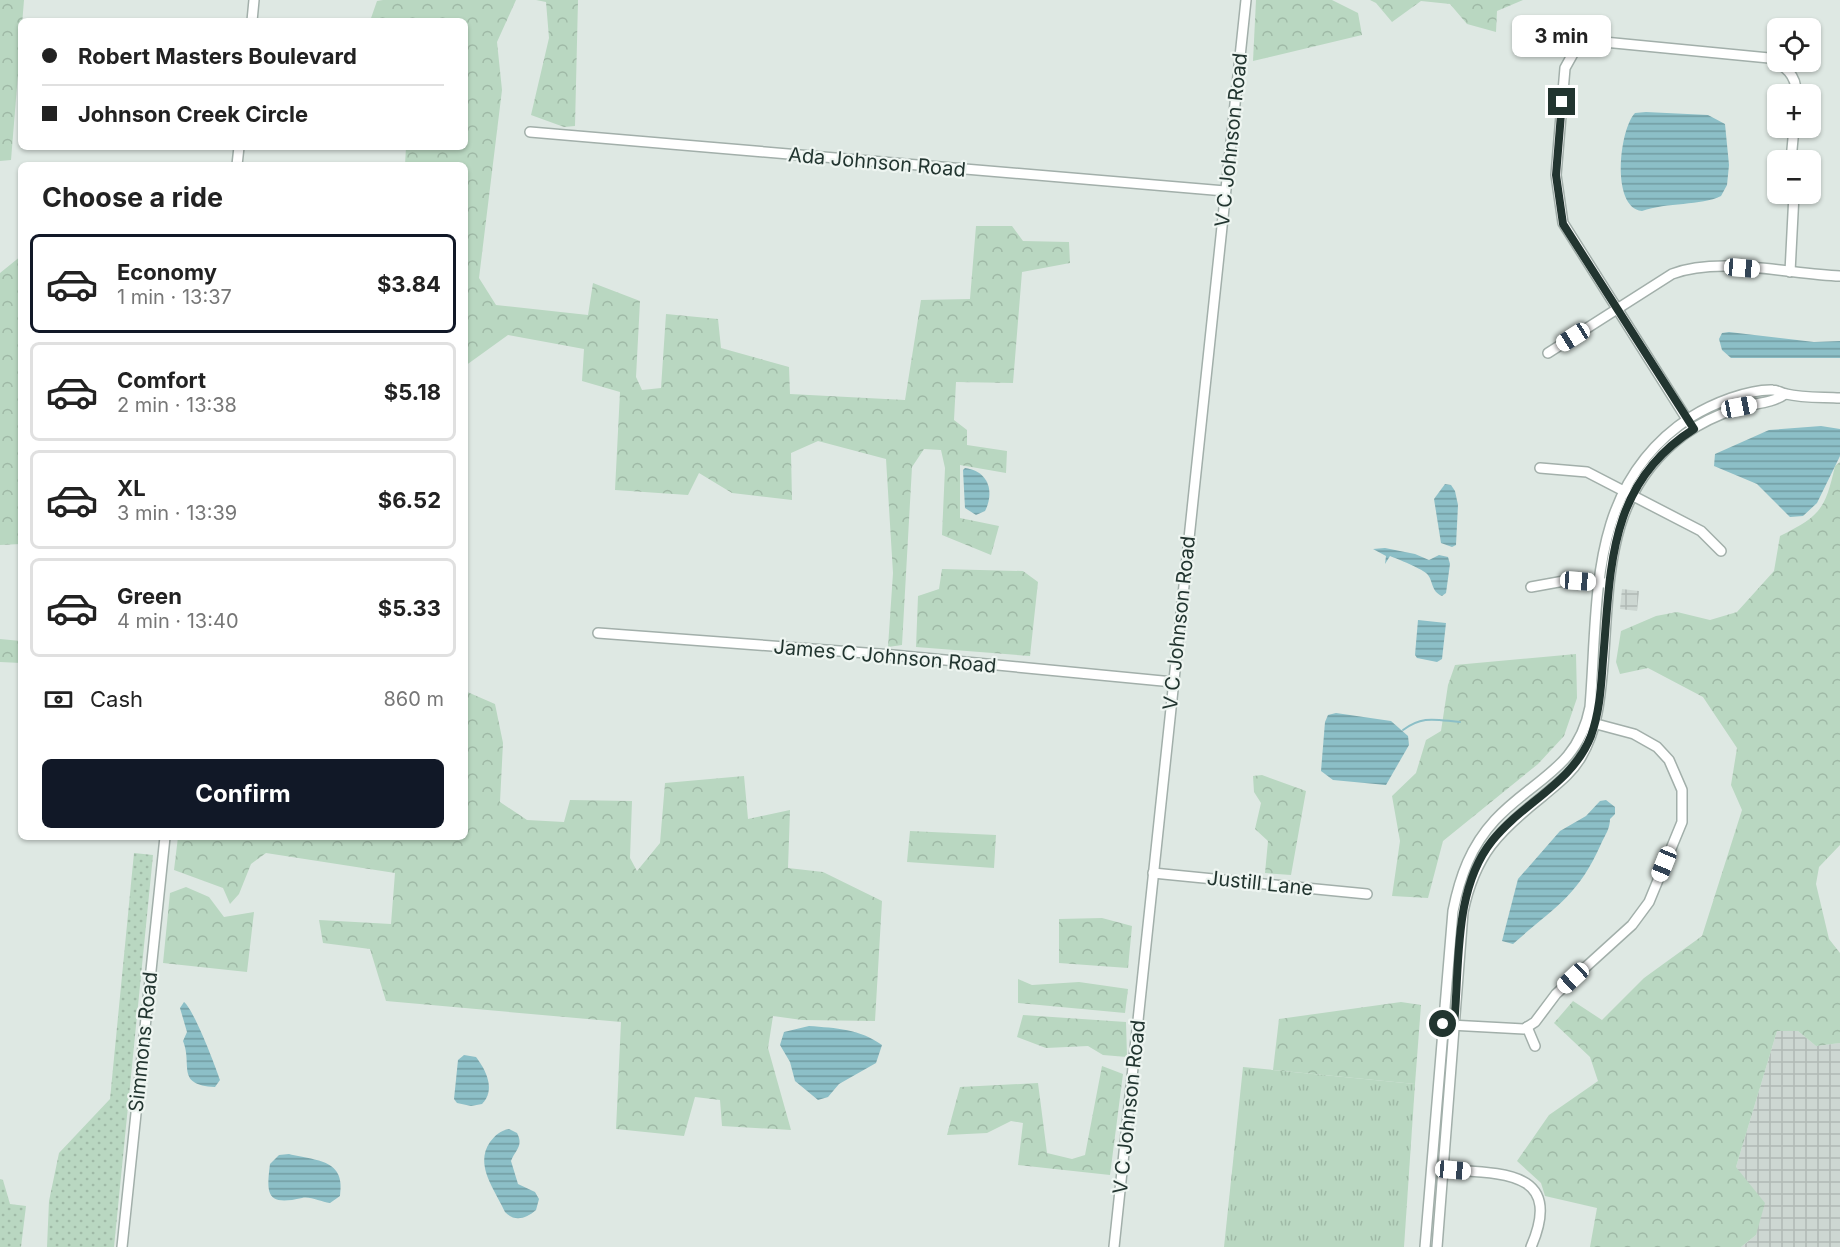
<!DOCTYPE html>
<meta charset="utf-8">
<style>
body{margin:0;font-family:Inter,sans-serif;background:#f6f6f6;color:#222;height:100vh;display:flex;flex-direction:column;font-size:22px;white-space:nowrap}
*{box-sizing:border-box;margin:0}
p{font-size:20px;color:#767676}
.icon{flex:none;width:33px;height:33px;fill:none;stroke:currentColor;stroke-width:2;stroke-linecap:round;stroke-linejoin:round}
.map{position:relative;flex:1;overflow:hidden}
.drawer{position:absolute;left:18px;top:162px;width:450px;height:678px;display:flex;flex-direction:column;background:#fff;border-radius:9px;box-shadow:0 2px 4px #0004}
.drawer>*{flex:none}
.banner{position:absolute;left:18px;top:18px;width:450px;height:132px;border-radius:9px;box-shadow:0 2px 4px #0004;display:grid;align-content:center;height:132px;padding:0 24px;background:#fff}
.buttons{position:absolute;left:1767px;top:18px;display:grid;gap:12px}
.buttons a{display:grid;place-items:center;width:54px;height:54px;border-radius:9px;background:#fff;box-shadow:0 2px 4px #0004;font-size:30px}
.end{position:absolute;width:27px;height:27px;margin:-14px;border:8px solid #223530;background:#fff;box-shadow:0 0 0 3px #fff}
.from{border-radius:50%}
.bubble{position:absolute;height:42px;border-radius:9px;background:#fff;box-shadow:0 2px 4px #0004;font-size:20px;font-weight:700;line-height:42px;text-align:center}
.car{position:absolute;width:18px;height:36px;margin:-18px -9px;border-radius:8px;box-shadow:0 0 4px 2px #0007;background:linear-gradient(#fff 24%,#345 0 40%,#fff 0 76%,#345 0 86%,#fff 0)}
.banner b{display:flex;align-items:center;gap:21px;height:57px;font-size:22px}
.banner b+b{border-top:2px solid #e0e0e0}
.banner i{width:15px;height:15px;background:#222}
ul{padding:0;list-style:none}
li{display:flex;align-items:center;gap:18px;height:99px;margin:0 12px 9px;padding:0 12px;border:3px solid #e0e0e0;border-radius:9px}
li div{flex:1}
li b{display:block;font-size:22px}
li em{font-style:normal;font-weight:700}
li.current{border-color:#111827}
li>.icon{width:54px;height:54px;stroke-width:1.5}
h2{padding:0 24px;font-size:27px;line-height:72px}
.pay{display:flex;align-items:center;gap:15px;height:66px;padding:0 24px;font-size:22px}
.pay p{margin-inline-start:auto}
.primary-button{display:flex;gap:12px;margin-top:auto;padding:12px 24px}
.primary-button a{flex:1;height:69px;border-radius:9px;background:#111827;color:#fff;font-size:24px;font-weight:700;line-height:69px;text-align:center}
.map>svg:first-child{display:block}
</style>
<div class="map">
<svg width="1840" height="1247" viewBox="0 0 1840 1247">
<defs>
<pattern id="industrial-grid" width="8" height="8" patternUnits="userSpaceOnUse" patternTransform="scale(1.5)"><rect width="8" height="8" fill="#cdd7d2"/><path d="M0 4h8M4 0v8" fill="none" stroke="#b0b9b5"/></pattern>
<pattern id="grass-dots" width="8" height="8" patternUnits="userSpaceOnUse" patternTransform="scale(1.5)"><rect width="8" height="8" fill="#b9d7c1"/><path d="M2 2h.1M6 6h.1" fill="none" stroke="#9fb9a6" stroke-width="1.8" stroke-linecap="round"/></pattern>
<pattern id="forest-crowns" width="20" height="18" patternUnits="userSpaceOnUse" patternTransform="scale(1.5)"><rect width="20" height="18" fill="#b9d7c1"/><path d="M2 6a3 3 0 1 1 6 0M12 15a3 3 0 1 1 6 0" fill="none" stroke="#9fb9a6"/></pattern>
<pattern id="park-tufts" width="24" height="20" patternUnits="userSpaceOnUse" patternTransform="scale(1.5)"><rect width="24" height="20" fill="#b9d7c1"/><path d="M3 7l-1-3M5 7V3M7 7l1-3M15 17l-1-3M17 17v-4M19 17l1-3" fill="none" stroke="#9fb9a6"/></pattern>
<pattern id="water-rules" width="6" height="5" patternUnits="userSpaceOnUse" patternTransform="scale(1.5)"><rect width="6" height="5" fill="#8cbfc7"/><path d="M0 2.5h6" fill="none" stroke="#729ca2"/></pattern>
</defs>
<rect width="100%" height="100%" fill="#dee8e3"/>
<g fill="url(#industrial-grid)">
<path d="M1622 589 1639 591 1637 611 1620 609Z"/>
<path d="M1777 1031H1798L1816 1046 1840 1043V1247H1741L1756 1235 1736 1167Z"/>
</g>
<g fill="url(#grass-dots)">
<path d="M134 853 153 855 114 1247H47L49 1201 59 1153 110 1099Z"/>
<path d="M0 1179 3 1180 10 1204 26 1206 21 1247H0Z"/>
</g>
<g fill="url(#forest-crowns)">
<path d="M0 0H24L11 160 0 161Z"/>
<path d="M383 0H516L497 42 502 90 479 278 496 305 588 315 593 283 640 301 636 377 642 390 661 388 666 314 718 319 721 348 789 367 790 394 905 400 921 300 970 299 976 226H1012L1023 241 1069 242 1070 263 1022 272 1013 383 956 382 954 420 967 430V445L1007 451 1006 473 960 465V518L999 526 991 555 942 535 945 468 941 450 924 449 912 467 902 645 888 647 893 573 886 459 818 441 791 453 792 500 732 493 699 473 688 495 615 490 620 392 582 381 584 349 508 335 465 366V370V165H405L406 147H465V21H370L377 1Z"/>
<path d="M536 0H578L575 126 564 127 531 115 549 38 546 2Z"/>
<path d="M1256 0H1332L1358 13 1362 35 1253 61Z"/>
<path d="M1370 0H1523L1497 11 1496 32 1467 24 1450 4 1421 1 1392 22 1376 3Z"/>
<path d="M21 256 19 429 21 438V544L0 545V273Z"/>
<path d="M1840 462V845L1819 867 1816 884 1829 939 1840 953V1043L1816 1046 1798 1031H1777L1736 1167 1765 1203 1756 1235 1741 1247H1590L1597 1208 1545 1196 1541 1183 1517 1161 1549 1115 1598 1081 1590 1057 1554 1023 1573 1001 1602 1020 1644 978 1702 936 1742 810 1731 785 1737 748 1703 697 1648 668 1620 674 1616 662 1621 631 1656 616 1677 612 1710 620 1737 612 1774 571 1780 536C1820 516 1825 510 1835 466Z"/>
<path d="M942 569 1023 571 1038 582 1030 656 916 647 918 596 939 589Z"/>
<path d="M0 639 21 641V663L0 662Z"/>
<path d="M1576 654 1577 698 1564 736 1538 764 1443 841 1428 898 1392 896 1400 841 1392 796 1416 773 1426 740 1441 731 1448 685 1455 665Z"/>
<path d="M465 691 495 704 503 743 500 802 527 820 564 822 570 800 632 801 630 858 637 871 660 843 665 783 744 776 748 819 790 810 788 868 823 872 882 901 875 1021 802 1020 773 1016 768 1048 791 1130 722 1126 720 1100 695 1097 684 1136 616 1129 621 1022 386 1001 370 949 323 943 319 920 391 924 395 873 266 853 251 864 239 894 230 904 223 888 174 870 178 837H465Z"/>
<path d="M1262 775 1306 791 1291 875 1265 873 1268 841 1255 829 1261 803 1254 792 1253 776Z"/>
<path d="M910 831 996 835 994 868 907 862Z"/>
<path d="M186 887 209 897 224 917 254 912 247 972 163 963 170 893Z"/>
<path d="M1102 918 1132 926 1128 968 1059 963V919Z"/>
<path d="M1018 979 1032 985 1079 982 1128 989 1125 1013 1018 1003Z"/>
<path d="M1401 1002 1421 1005 1415 1084 1273 1070 1279 1019Z"/>
<path d="M1023 1015 1126 1022 1127 1057 1103 1055 1088 1046 1046 1048 1017 1037Z"/>
<path d="M1102 1066 1123 1074 1110 1175 1018 1165 1023 1123 1011 1121 987 1133 947 1135 960 1087 1038 1083 1047 1153 1072 1159 1085 1155Z"/>
</g>
<path fill="url(#park-tufts)" d="M1243 1067 1415 1084 1404 1247H1224Z"/>
<g fill="url(#water-rules)">
<path d="M1646 112 1708 115 1725 124 1729 165 1727 185 1721 196C1701 206 1667 202 1642 211 1611 208 1619 130 1635 113Z"/>
<path d="M1729 332 1814 342 1840 341V358H1731L1722 350 1719 339 1722 333Z"/>
<path d="M1821 426 1840 429V456L1817 503 1803 516 1790 517 1757 484 1714 466 1715 454 1769 430Z"/>
<path d="M965 468C988 471 995 491 985 511L976 515 965 508 963 470Z"/>
<path d="M1445 484 1451 485 1455 491 1458 505 1456 545 1452 547 1441 543 1434 499Z"/>
<path d="M1385 548 1415 554 1429 560 1439 555 1448 557 1450 564 1446 593 1442 596C1430 591 1434 580 1426 573 1420 568 1398 559 1390 556L1385 564 1386 556 1373 549Z"/>
<path d="M1418 620 1446 623 1442 659 1437 662 1417 658 1415 655Z"/>
<path d="M1336 713 1391 721 1408 736 1409 745 1386 785 1333 780 1321 771 1325 722 1328 715Z"/>
<path d="M1606 800 1615 807V814L1610 819C1610 829 1605 835 1601 844 1577 898 1554 907 1513 944L1502 941 1518 879 1560 831 1586 816 1600 801Z"/>
<path d="M184 1002C194 1010 215 1065 220 1080L215 1087C175 1085 193 1065 183 1041L187 1032 180 1008Z"/>
<path d="M809 1026C836 1028 860 1029 882 1045L876 1063 839 1084 828 1097 818 1100 795 1081 790 1062 780 1045 784 1032Z"/>
<path d="M464 1055 476 1057C486 1070 496 1090 482 1104L471 1106 457 1103 454 1099 458 1060Z"/>
<path d="M509 1129 517 1133C524 1146 515 1150 511 1161L518 1184 535 1192 539 1199 536 1210C526 1219 514 1222 505 1212 495 1190 474 1165 490 1142 496 1135 499 1131 509 1129Z"/>
<path d="M289 1154C317 1161 346 1159 340 1196L330 1203C321 1202 310 1196 302 1198 267 1206 266 1195 270 1164L279 1155Z"/>
</g>
<g fill="none" stroke-linecap="round" stroke-linejoin="round">
<path stroke="#8cbfc7" stroke-width="2" d="M1403 730C1423 715 1436 720 1460 722"/>
<g stroke="#a2afaa" stroke-width="12">
<g id="minor">
<path d="M252 21 254 0"/>
<path d="M530 132 1225 191"/>
<path d="M1791 160 1794 128"/>
<path d="M237 165 239 147"/>
<path d="M1790 272 1794 194"/>
<path d="M1548 353 1672 274C1720 256 1789 274 1840 276"/>
<path d="M1690 424 1563 223 1556 175 1565 68 1575 50 1588 43 1604 42 1769 58C1785 66 1797 75 1796 94"/>
<path d="M1540 468 1587 472 1701 531 1721 551"/>
<path d="M1531 587 1564 581 1606 583"/>
<path d="M598 633 893 655 1173 682"/>
<path d="M1153 873 1367 894"/>
<path d="M1450 1025 1524 1029 1535 1022 1556 994 1632 925 1649 902 1682 822V790L1669 760 1657 747 1634 734 1589 722"/>
<path d="M1527 1027 1535 1046"/>
<path d="M1437 1169C1495 1174 1566 1166 1531 1247"/>
<path d="M122 1247 165 837"/>
<path d="M1114 1247 1246 0"/>
<path d="M1425 1247 1453 911C1460 876 1471 846 1495 820 1533 779 1578 769 1590 707 1599 598 1587 485 1691 417 1712 404 1748 389 1773 390 1777 390 1781 393 1786 394 1803 398 1822 397 1840 398"/>
<path d="M1437 1247 1463 912C1475 854 1499 831 1543 796 1557 784 1572 773 1581 757 1598 728 1600 697 1603 665 1610 577 1605 493 1685 434 1700 423 1720 414 1738 408 1754 403 1771 404 1785 394"/>
</g>
</g>
<use href="#minor" stroke="#fff" stroke-width="9"/>
</g>
<g fill="none" stroke-linecap="round" stroke-linejoin="round">
<path stroke="#223530" stroke-width="8" d="M1443 1024 1454 1025C1460 965 1453 890 1492 841 1523 802 1572 784 1591 736 1600 711 1601 686 1603 660 1611 569 1607 484 1694 429L1563 224 1556 175 1562 102"/>
</g>
<g text-anchor="middle" stroke-width="4.5" stroke-linejoin="round" paint-order="stroke">
<g font-size="20" fill="#223530" stroke="#eef5f1">
<text transform="translate(1231 140) rotate(-84)" y="7">V C Johnson Road</text>
<text transform="translate(877 162) rotate(5)" y="7">Ada Johnson Road</text>
<text transform="translate(1179 623) rotate(-84)" y="7">V C Johnson Road</text>
<text transform="translate(885 656) rotate(5)" y="7">James C Johnson Road</text>
<text transform="translate(1260 883) rotate(6)" y="7">Justill Lane</text>
<text transform="translate(143 1042) rotate(-84)" y="7">Simmons Road</text>
<text transform="translate(1129 1107) rotate(-84)" y="7">V C Johnson Road</text>
</g>
</g>
</svg>
<div class="buttons">
<a><svg class="icon" aria-label="locate" viewBox="0 0 24 24"><circle cx="12" cy="12" r="6"/><path d="M12 2v4M12 18v4M2 12h4M18 12h4"/></svg></a>
<a>+</a>
<a>−</a>
</div>
<i class="end from" style="left:1443px;top:1024px"></i>
<i class="end" style="left:1562px;top:102px"></i>
<div class="bubble" style="left:1512px;top:15px;width:99px">3 min</div>
<i class="car" style="left:1742px;top:268px;rotate:95deg"></i>
<i class="car" style="left:1573px;top:337px;rotate:238deg"></i>
<i class="car" style="left:1739px;top:407px;rotate:79deg"></i>
<i class="car" style="left:1578px;top:581px;rotate:94deg"></i>
<i class="car" style="left:1664px;top:864px;rotate:202deg"></i>
<i class="car" style="left:1573px;top:978px;rotate:227deg"></i>
<i class="car" style="left:1453px;top:1170px;rotate:95deg"></i>
<div class="banner">
<b><i class="from"></i>Robert Masters Boulevard</b>
<b><i></i>Johnson Creek Circle</b>
</div>
<section class="drawer">
<h2>Choose a ride</h2>
<ul>
<li class="current"><svg class="icon" aria-label="car" viewBox="0 0 24 24"><path d="M5 17H2v-5l4-1 3-4h7l3 4 3 1v5h-3M9 17h6M6 11h13"/><circle cx="7" cy="17" r="2"/><circle cx="17" cy="17" r="2"/></svg><div><b>Economy</b><p>1 min · 13:37</p></div><em>$3.84</em></li>
<li><svg class="icon" aria-label="car" viewBox="0 0 24 24"><path d="M5 17H2v-5l4-1 3-4h7l3 4 3 1v5h-3M9 17h6M6 11h13"/><circle cx="7" cy="17" r="2"/><circle cx="17" cy="17" r="2"/></svg><div><b>Comfort</b><p>2 min · 13:38</p></div><em>$5.18</em></li>
<li><svg class="icon" aria-label="car" viewBox="0 0 24 24"><path d="M5 17H2v-5l4-1 3-4h7l3 4 3 1v5h-3M9 17h6M6 11h13"/><circle cx="7" cy="17" r="2"/><circle cx="17" cy="17" r="2"/></svg><div><b>XL</b><p>3 min · 13:39</p></div><em>$6.52</em></li>
<li><svg class="icon" aria-label="car" viewBox="0 0 24 24"><path d="M5 17H2v-5l4-1 3-4h7l3 4 3 1v5h-3M9 17h6M6 11h13"/><circle cx="7" cy="17" r="2"/><circle cx="17" cy="17" r="2"/></svg><div><b>Green</b><p>4 min · 13:40</p></div><em>$5.33</em></li>
</ul>
<div class="pay"><svg class="icon" aria-label="cash" viewBox="0 0 24 24"><path d="M3 7h18v10H3z"/><circle cx="12" cy="12" r="2"/></svg>Cash<p>860 m</p></div>
<div class="primary-button"><a>Confirm</a></div>
</section>
</div>
